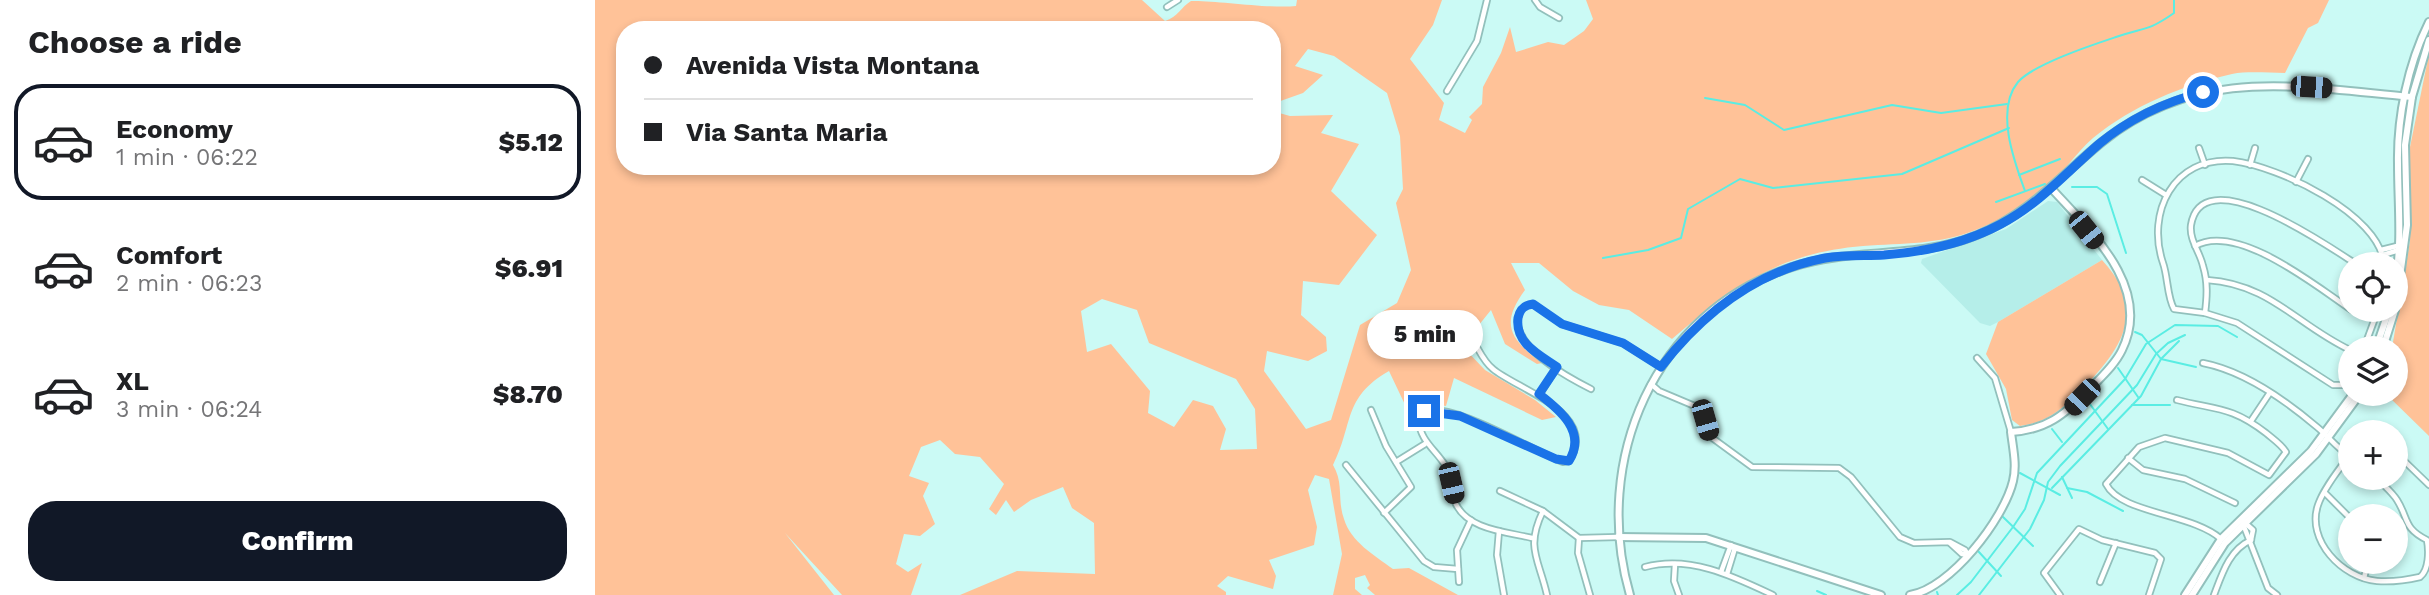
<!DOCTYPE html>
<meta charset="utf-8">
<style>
body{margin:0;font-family:"Work Sans",sans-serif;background:#f6f6f6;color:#202124;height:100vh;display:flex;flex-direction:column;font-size:26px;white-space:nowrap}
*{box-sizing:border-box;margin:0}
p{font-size:23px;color:#757577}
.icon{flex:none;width:38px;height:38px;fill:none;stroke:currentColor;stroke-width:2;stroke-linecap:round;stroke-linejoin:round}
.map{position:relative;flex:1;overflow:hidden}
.drawer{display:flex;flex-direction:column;background:#fff;width:595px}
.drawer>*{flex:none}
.hud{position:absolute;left:21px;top:21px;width:665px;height:154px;border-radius:28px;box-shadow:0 4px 10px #0003;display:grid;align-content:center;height:154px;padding:0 28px;background:#fff}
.buttons{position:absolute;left:1743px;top:252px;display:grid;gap:14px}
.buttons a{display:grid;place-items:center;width:70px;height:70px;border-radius:50%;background:#fff;box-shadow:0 4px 10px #0003;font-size:35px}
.end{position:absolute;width:32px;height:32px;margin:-16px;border:9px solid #1a73e8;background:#fff;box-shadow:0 0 0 4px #fff}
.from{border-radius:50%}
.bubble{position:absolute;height:49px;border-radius:24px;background:#fff;box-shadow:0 4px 10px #0003;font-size:23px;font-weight:800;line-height:49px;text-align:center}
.car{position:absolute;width:21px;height:42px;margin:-21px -10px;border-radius:9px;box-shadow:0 0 5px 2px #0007;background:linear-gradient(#222 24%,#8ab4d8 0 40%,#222 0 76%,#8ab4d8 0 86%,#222 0)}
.hud b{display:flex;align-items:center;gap:24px;height:66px;font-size:26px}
.hud b+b{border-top:2px solid #e0e0e0}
.hud i{width:18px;height:18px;background:#202124}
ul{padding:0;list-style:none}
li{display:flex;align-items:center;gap:21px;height:116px;margin:0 14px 10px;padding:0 14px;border:4px solid transparent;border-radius:28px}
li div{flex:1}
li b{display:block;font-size:26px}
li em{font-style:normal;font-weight:800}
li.active{border-color:#111827}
li>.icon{width:63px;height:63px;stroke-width:1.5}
h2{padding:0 28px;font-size:32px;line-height:84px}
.action{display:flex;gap:14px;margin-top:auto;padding:14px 28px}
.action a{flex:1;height:80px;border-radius:28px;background:#111827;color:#fff;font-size:28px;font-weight:800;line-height:80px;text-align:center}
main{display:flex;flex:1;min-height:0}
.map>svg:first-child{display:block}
</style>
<main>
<section class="drawer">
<h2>Choose a ride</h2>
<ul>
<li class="active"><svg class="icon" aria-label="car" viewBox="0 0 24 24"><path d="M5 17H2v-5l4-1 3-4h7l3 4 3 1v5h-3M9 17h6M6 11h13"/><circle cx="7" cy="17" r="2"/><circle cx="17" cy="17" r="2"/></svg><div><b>Economy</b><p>1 min · 06:22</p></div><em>$5.12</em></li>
<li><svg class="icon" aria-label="car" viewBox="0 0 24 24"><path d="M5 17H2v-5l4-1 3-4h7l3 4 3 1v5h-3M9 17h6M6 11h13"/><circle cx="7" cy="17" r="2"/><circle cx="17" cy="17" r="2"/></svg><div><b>Comfort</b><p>2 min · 06:23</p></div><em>$6.91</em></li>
<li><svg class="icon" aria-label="car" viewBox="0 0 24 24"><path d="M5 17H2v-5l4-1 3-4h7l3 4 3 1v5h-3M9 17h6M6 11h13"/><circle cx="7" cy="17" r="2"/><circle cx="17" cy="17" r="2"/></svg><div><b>XL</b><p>3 min · 06:24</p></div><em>$8.70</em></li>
</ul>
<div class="action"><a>Confirm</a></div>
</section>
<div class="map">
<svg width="1834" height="595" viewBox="0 0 1834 595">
<rect width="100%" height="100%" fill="#cbfaf5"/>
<path fill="#b5eee9" d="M1453 201 1462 202 1507 260 1403 322 1395 326 1385 323 1326 263 1327 259 1411 229Z"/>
<g fill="#ffc298" fill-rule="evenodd">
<path d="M0 0H547L570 21C583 17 586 7 596 1 618 0 675 9 701 6L702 0H847L838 25 815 59 849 103 844 120 870 133 877 120 874 117 887 104 888 87 906 53 915 27 921 52 953 42 969 45 989 31 998 19 991 0H1734L1723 23 1713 28 1690 73C1673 73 1653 71 1637 74 1588 85 1537 106 1498 138 1481 153 1468 173 1451 188 1431 206 1407 219 1383 229 1345 245 1308 243 1268 246 1184 253 1138 286 1077 339L1034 310 1004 305 978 291 944 263H916L930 290C904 325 916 340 947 363L942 364 910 344 896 310 867 346 890 370 940 400 961 417 947 420 859 378 851 406 838 404 813 411 794 371C747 398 759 424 738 465 749 483 742 500 749 519 756 542 779 555 798 569L814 568 863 595H780L772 588 775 585 770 575 760 578V589L767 595H738L747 554 734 479 720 475 713 490 722 527 719 545 674 560 681 576 678 589 633 576 622 586 631 592V595H365L422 571 500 574 499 523 477 508 468 487 436 500 419 512 411 500 401 515 394 509 409 484 385 457 360 454 345 440 326 447 314 476 334 483 328 496 340 524 325 536 309 534 301 564 313 572 327 563 316 595H247L190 533 239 595H0ZM30 30H677V104L708 93 728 75 700 66 713 49 739 56 792 93 805 136 808 189 801 203 816 270 802 303 765 325 736 420 711 429 669 371 672 351 713 361 732 351 731 337 706 315 708 281 744 285 782 235 736 191 764 144 726 133 738 115 695 116 677 111V166H30ZM507 299 542 310 554 343 641 379 660 409 662 449 625 450 631 429 618 406 598 400 579 427 553 413 555 391 516 344 492 352 486 311Z"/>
<path d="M1834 54V436L1791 394H1801V348H1797L1815 241V147Z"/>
<path d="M1507 260C1551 307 1530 345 1491 385 1470 406 1456 422 1425 426L1417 420 1411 389 1391 354 1403 322Z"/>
</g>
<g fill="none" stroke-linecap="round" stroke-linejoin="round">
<g stroke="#5aede3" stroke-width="2">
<path d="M1110 98 1150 105 1189 130 1297 105 1346 113 1412 104"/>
<path d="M1424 175 1465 159"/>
<path d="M1477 187H1502L1512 194 1531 253"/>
<path d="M1430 191C1419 161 1400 110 1423 82 1439 64 1497 45 1521 37 1549 27 1552 32 1579 13V0"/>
<path d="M1401 202 1450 184"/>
<path d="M1008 258 1053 250 1086 238 1093 209 1145 179 1178 188 1307 174 1414 128"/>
<path d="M1540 332 1547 335 1566 359 1601 367"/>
<path d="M1523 368 1543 397"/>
<path d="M1492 400 1513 429"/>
<path d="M1537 405H1575"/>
<path d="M1457 429 1467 442"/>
<path d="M1425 473 1465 495"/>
<path d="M1467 477 1477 498"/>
<path d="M1457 488 1546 396 1566 359 1584 341"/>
<path d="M1472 488 1492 492 1528 511"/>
<path d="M1407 516 1438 546"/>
<path d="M1383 551 1406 576"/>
<path d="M1222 591 1231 595"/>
<path d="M1342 592 1343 595"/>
<path d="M1362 595 1376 582 1418 527 1430 509 1442 473 1530 379 1551 344 1580 325 1623 326 1642 337"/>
<path d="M1384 595 1435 529 1449 500 1453 482 1465 466 1542 385 1561 354 1573 343 1590 335"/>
</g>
<g stroke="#92c0bc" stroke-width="8">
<g id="street">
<path d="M940 0 945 7 964 18"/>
<path d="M572 7 583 0"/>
<path d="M852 91 882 41 892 0"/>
<path d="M1604 148 1610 165"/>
<path d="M1655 165 1660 148"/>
<path d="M1547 180 1571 195"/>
<path d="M1701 182 1713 159"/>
<path d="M1600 246C1642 222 1721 286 1755 309"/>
<path d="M1786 250 1802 246 1805 249"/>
<path d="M1788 255 1804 250"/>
<path d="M1612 280C1675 284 1702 325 1755 350"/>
<path d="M1757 310 1781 318"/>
<path d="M1610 313C1612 297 1613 282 1608 266 1605 252 1594 240 1596 225 1607 157 1736 248 1761 264"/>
<path d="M879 342C885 352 889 362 898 369 923 390 1005 413 974 461L968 462C935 450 862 403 829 411L823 419C826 442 839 448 850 465 857 476 856 491 860 502 871 530 913 532 937 538"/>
<path d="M1769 348 1783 310"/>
<path d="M1382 358 1400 378 1416 432"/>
<path d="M1608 363C1649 371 1689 399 1722 427 1733 436 1741 447 1754 456"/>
<path d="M1755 376 1749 385H1738L1642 323 1610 313 1579 309C1572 297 1573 277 1568 263 1551 213 1578 156 1638 161 1683 166 1785 214 1789 264"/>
<path d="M1056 384 1064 391 1102 407 1116 437 1157 467 1244 468 1256 477 1305 537 1319 543 1355 542 1370 550 1373 555"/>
<path d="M996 389C972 377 919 348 923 318 925 309 929 305 938 304L967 324 1028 343 1066 367"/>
<path d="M944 395 962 367"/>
<path d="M1582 400C1621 410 1636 406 1671 433 1678 439 1686 444 1691 452L1674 475 1633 453 1570 438 1544 447 1511 484C1526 514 1597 513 1626 539"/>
<path d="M776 410 791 446 816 487 789 513"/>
<path d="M1656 421 1674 394"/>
<path d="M1801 453 1834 485"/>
<path d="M1755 454C1745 469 1729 487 1723 505 1711 540 1747 578 1782 581 1795 582 1812 580 1825 577 1834 570 1834 551 1832 540 1808 528 1814 519 1802 500 1797 492 1788 485 1782 478"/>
<path d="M1533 458 1548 470 1590 479 1640 503"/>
<path d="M801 462 830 444"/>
<path d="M751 465 829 561 839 567 863 569"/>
<path d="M905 491 948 511 984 538 1023 537"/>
<path d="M1730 493 1755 518"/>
<path d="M948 511C930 548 944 559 952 595"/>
<path d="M1649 522 1658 530 1656 540"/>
<path d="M1648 524 1673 588 1682 595"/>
<path d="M904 531 902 555 909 595"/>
<path d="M984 538 983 553 995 595"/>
<path d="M1355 543 1367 554 1373 555"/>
<path d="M1080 564 1079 581 1084 595"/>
<path d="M1050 567C1095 555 1138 576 1178 595"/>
<path d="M1126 572 1136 545"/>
<path d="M1132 574 1140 548"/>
<path d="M1769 578 1773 562"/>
<path d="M864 582 862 550 876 520"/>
<path d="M1505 582 1521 543"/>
<path d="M1465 595 1449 573 1484 529 1507 540 1560 553 1566 559 1554 595"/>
<path d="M1619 595C1627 574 1634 550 1656 540"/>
</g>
</g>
<g stroke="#92c0bc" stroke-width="10">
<g id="secondary">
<path d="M1801 278C1807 239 1803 203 1803 164 1802 117 1813 64 1834 22"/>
<path d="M1801 306 1812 225 1810 145 1817 97 1834 40"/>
<path d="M1781 348 1794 310"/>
<path d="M1788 348 1800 310"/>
<path d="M1023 537 1111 538 1286 595"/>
<path d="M1035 595C996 461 1059 312 1197 267 1257 247 1322 260 1382 235 1433 215 1465 176 1507 142 1603 65 1704 87 1817 97"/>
<path d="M1315 595C1355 589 1409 519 1418 481 1422 465 1418 449 1416 432 1451 430 1469 415 1493 391 1505 378 1520 365 1527 350 1558 287 1495 231 1457 189"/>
<path d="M1590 595 1626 539 1716 451 1758 394"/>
<path d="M1597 595 1630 543 1721 454 1765 394"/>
</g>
</g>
<use href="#street" stroke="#fff" stroke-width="4.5"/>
<use href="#secondary" stroke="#fff" stroke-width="6"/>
</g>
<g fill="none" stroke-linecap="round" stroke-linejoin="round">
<path stroke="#1a73e8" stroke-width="9" d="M829 411 865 416 961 459 974 461C992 432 965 410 944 394L962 367C943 354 920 343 923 318 925 309 929 305 938 304L967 324 1028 343 1066 367C1108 313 1162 271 1230 258 1249 255 1269 256 1289 255 1330 252 1369 244 1406 224 1444 204 1472 172 1504 144 1534 119 1570 102 1608 92"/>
</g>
</svg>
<div class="buttons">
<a><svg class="icon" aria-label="locate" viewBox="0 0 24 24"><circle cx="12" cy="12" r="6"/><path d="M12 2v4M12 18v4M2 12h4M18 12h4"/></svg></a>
<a><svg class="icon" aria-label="layers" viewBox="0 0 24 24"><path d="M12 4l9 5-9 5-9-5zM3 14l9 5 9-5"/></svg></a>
<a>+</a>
<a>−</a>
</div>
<i class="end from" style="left:1608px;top:92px"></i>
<i class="end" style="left:829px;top:411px"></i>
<div class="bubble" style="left:772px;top:310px;width:116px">5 min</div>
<i class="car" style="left:1716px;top:87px;rotate:94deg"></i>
<i class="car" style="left:1491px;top:230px;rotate:141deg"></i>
<i class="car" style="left:1487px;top:397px;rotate:224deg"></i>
<i class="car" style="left:1110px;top:420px;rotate:164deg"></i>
<i class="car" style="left:856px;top:483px;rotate:167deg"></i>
<div class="hud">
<b><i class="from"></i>Avenida Vista Montana</b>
<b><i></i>Via Santa Maria</b>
</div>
</div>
</main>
